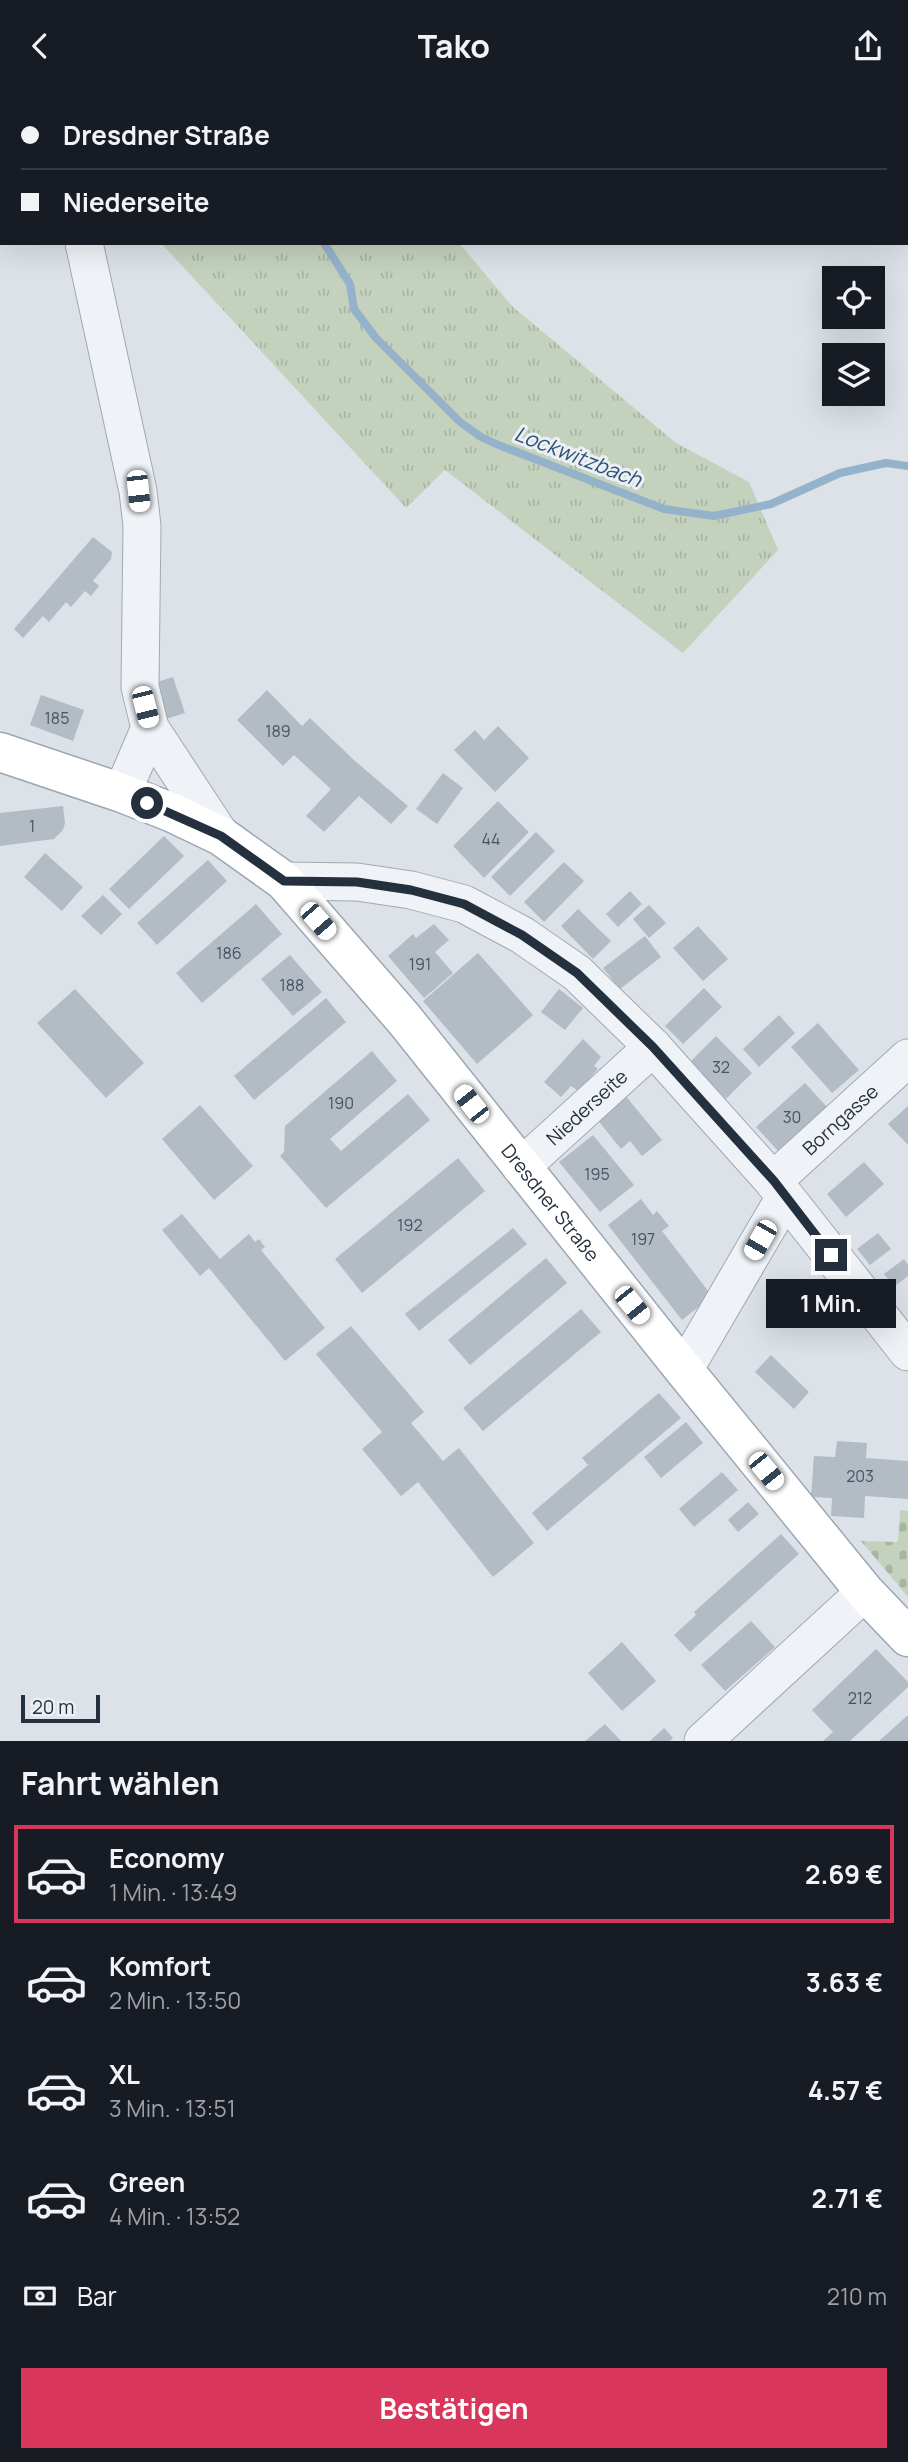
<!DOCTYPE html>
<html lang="de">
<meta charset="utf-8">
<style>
body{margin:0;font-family:Manrope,sans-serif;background:#242831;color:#f1f3f6;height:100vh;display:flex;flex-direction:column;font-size:26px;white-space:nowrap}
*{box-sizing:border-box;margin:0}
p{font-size:23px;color:#9ea1a6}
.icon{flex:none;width:38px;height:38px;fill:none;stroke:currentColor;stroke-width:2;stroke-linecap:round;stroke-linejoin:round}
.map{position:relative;height:1650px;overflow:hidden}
.sheet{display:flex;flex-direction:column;background:#171b24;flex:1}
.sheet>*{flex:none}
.hud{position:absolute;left:0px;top:0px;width:908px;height:154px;box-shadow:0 7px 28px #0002;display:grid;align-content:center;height:154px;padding:0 21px;background:#171b24}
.buttons{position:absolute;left:822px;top:175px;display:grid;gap:14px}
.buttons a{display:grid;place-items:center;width:63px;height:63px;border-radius:0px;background:#171b24;box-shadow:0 7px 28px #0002;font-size:35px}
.scale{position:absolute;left:21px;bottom:18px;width:79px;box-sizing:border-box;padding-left:7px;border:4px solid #25303f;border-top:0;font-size:19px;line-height:24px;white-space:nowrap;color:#25303f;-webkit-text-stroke:5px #ecf0f5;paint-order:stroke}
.end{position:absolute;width:32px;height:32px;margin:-16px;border:9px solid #25303f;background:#fff;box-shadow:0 0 0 4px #fff}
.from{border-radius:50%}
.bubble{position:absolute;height:49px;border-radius:0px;background:#171b24;box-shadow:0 7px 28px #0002;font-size:23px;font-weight:700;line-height:49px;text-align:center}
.car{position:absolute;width:21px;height:42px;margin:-21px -10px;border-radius:9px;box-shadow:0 0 5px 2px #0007;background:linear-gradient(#fff 24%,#345 0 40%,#fff 0 76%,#345 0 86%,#fff 0)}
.hud b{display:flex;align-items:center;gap:24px;height:66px;font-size:26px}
.hud b+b{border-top:2px solid #363941}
.hud i{width:18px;height:18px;background:#f1f3f6}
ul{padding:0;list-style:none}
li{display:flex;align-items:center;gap:21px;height:98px;margin:0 14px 10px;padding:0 7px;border:4px solid transparent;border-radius:0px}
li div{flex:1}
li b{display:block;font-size:26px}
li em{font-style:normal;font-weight:700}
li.current{border-color:#d8365b}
li>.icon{width:63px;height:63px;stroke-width:1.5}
h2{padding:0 21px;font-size:32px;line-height:84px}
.pay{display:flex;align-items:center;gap:18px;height:77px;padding:0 21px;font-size:26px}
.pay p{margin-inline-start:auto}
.button{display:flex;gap:14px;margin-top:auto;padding:14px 21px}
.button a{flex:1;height:80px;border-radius:0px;background:#d8365b;color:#fff;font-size:28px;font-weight:700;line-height:80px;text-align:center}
header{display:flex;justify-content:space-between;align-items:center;height:91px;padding:0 21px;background:#171b24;font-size:32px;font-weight:700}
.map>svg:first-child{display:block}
</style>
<header><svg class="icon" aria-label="back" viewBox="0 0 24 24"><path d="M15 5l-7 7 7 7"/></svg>Tako<svg class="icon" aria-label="share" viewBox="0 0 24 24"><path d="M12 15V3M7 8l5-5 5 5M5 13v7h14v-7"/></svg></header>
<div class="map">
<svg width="908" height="1650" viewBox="0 0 908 1650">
<defs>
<pattern id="grass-tufts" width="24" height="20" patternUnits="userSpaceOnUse" patternTransform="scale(1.75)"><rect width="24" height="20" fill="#c4d2bd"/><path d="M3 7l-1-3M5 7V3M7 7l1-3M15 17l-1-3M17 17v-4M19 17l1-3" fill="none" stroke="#a8b5a4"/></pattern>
<pattern id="cemetery-stones" width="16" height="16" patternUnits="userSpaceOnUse" patternTransform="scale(1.75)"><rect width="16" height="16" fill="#c4d2bd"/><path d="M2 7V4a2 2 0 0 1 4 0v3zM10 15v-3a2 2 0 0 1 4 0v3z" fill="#a8b5a4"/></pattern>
</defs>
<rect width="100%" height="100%" fill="#dce2e8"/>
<g fill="url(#grass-tufts)">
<path d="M1 0H328L329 2H2Z"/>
<path d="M161 152H459L513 216 676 352 749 391 778 459 683 562 445 379 406 417Z"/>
</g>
<path fill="url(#cemetery-stones)" d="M900 1419 908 1420V1506L861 1450 898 1451Z"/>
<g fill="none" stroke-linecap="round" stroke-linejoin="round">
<g stroke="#94b3cb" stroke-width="8">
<path d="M237 0 238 2"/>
<path d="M324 152 350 193 354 218 376 247 460 331 481 346 496 353 664 418 714 425 771 413 840 382 886 372 908 375"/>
</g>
</g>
<g fill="#b3bbc5">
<path d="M93 446 112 461 111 468 93 490 99 495 91 505 85 500 71 516 66 511 49 531 43 525 23 547 14 538Z"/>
<path d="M173 586 185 622 166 628 154 592Z"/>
<path d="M267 599 302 635 310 627 355 670 408 715 391 733 359 705 324 741 306 725 331 698 294 664 283 675 237 629Z"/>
<path d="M41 604 84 619 73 650 30 634Z"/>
<path d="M498 635 529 667 495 701 454 659 475 639 484 649Z"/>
<path d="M443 682 463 697 437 733 416 718Z"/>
<path d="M498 710 529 741 484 787 453 755Z"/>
<path d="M63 715 65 732 63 739 54 748 0 755V722Z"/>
<path d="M536 741 555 760 510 805 491 786Z"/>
<path d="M164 745 184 765 129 818 109 798Z"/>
<path d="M45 762 83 796 62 820 24 786Z"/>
<path d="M208 769 227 790 157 854 137 832Z"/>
<path d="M564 771 584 790 544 831 524 811Z"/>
<path d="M630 800 642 813 618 836 606 823Z"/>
<path d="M103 804 122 823 101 844 81 825Z"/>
<path d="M256 813 282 843 202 912 176 882Z"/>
<path d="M649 814 666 832 649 847 633 828Z"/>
<path d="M578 818 611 850 593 868 561 835Z"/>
<path d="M434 833 449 849 435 861 453 882 424 907 388 865 413 843 416 847Z"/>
<path d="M698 835 728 868 703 890 673 857Z"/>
<path d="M645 845 661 866 620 898 603 877Z"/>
<path d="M478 862 533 924 477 973 423 910Z"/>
<path d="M290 864 322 901 293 925 261 888Z"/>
<path d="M704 897 722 916 683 953 665 935Z"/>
<path d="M75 898 144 972 106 1007 37 932Z"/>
<path d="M559 898 583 917 565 939 541 921Z"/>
<path d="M326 907 346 931 254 1009 234 985Z"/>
<path d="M779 924 795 942 759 976 743 958Z"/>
<path d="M818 932 859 979 832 1002 791 956Z"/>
<path d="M716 945 752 982 726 1008 690 971Z"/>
<path d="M583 948 601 966 594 975 598 978 578 1000 571 995 561 1006 544 991Z"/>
<path d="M372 960 397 990 330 1048 341 1060 408 1003 430 1029 326 1117 280 1065 284 1061 285 1035Z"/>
<path d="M805 992 827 1016 778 1060 756 1036Z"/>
<path d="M624 1003 662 1049 642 1065 630 1050 621 1058 596 1027Z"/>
<path d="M200 1014 253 1075 214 1109 162 1048Z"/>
<path d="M908 1015V1054L888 1033Z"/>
<path d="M593 1044 634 1094 600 1121 559 1071Z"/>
<path d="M458 1067 485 1100 362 1202 335 1168Z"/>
<path d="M864 1071 884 1093 846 1126 827 1103Z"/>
<path d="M641 1108 653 1124 657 1120 669 1135 662 1140 712 1205 682 1229 608 1134Z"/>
<path d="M182 1123 220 1168 249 1143 255 1151 259 1148 265 1156 261 1159 325 1237 285 1270 209 1177 200 1185 162 1139Z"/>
<path d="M513 1137 527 1153 419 1240 405 1223Z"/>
<path d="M878 1142 891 1158 870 1174 857 1158Z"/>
<path d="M546 1167 567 1192 470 1274 448 1249Z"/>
<path d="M904 1168 908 1174V1185L894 1196 884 1183Z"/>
<path d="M581 1218 601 1241 483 1340 463 1317Z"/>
<path d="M351 1235 424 1321 411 1332 443 1370 459 1357 534 1452 493 1486 418 1391 401 1405 362 1358 382 1341 316 1263Z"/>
<path d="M771 1264 809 1301 794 1318 755 1281Z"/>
<path d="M659 1302 681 1327 547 1440 532 1422 588 1374 582 1367Z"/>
<path d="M686 1331 703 1352 661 1387 644 1366Z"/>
<path d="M837 1350 867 1352 866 1367 908 1370V1408L865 1405 864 1427 831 1425 832 1407 811 1406 814 1365 835 1366Z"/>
<path d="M722 1381 738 1399 694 1436 679 1418Z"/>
<path d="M748 1411 759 1423 738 1441 728 1429Z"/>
<path d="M781 1443 799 1463 690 1561 674 1544 696 1524 694 1521Z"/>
<path d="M751 1530 775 1556 725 1600 701 1574Z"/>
<path d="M622 1551 656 1590 622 1620 588 1582Z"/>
<path d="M876 1558 908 1591V1596L850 1650H823L833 1641 812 1619Z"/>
<path d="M908 1624V1650H879Z"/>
<path d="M605 1633 621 1650H585Z"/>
<path d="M664 1637 673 1647 670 1650H650Z"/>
</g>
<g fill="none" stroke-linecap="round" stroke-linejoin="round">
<g stroke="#a1a9b2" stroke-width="39">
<g id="minor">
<path d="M21 0 23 2"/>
<path d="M84 152 138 400 142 435 140 596 150 637"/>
<path d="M122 702 150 637 221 745"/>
<path d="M284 790 357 791 411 799 464 813 522 844 577 882 653 956 773 1090 908 1261"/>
<path id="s1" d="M521 1076 653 956"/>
<path id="s2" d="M773 1090 908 967"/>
<path d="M684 1279 785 1106"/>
<path d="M703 1650 865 1501"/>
</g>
</g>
<g stroke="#9ba7b4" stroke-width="41">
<g id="major">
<path id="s3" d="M0 661 122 702 173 722 221 745 284 790 404 928 684 1279 865 1501 908 1546"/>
</g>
</g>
<use href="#minor" stroke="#eff2f6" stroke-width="37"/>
<use href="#major" stroke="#fff" stroke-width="38"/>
</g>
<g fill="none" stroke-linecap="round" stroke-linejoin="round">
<path stroke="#25303f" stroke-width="9" d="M147 712 221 745 284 790 357 791 411 799 464 813 522 844 577 882 653 956 774 1090 831 1164"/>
</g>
<g text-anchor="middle" stroke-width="6" stroke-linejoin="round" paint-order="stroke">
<g font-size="16" fill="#485360">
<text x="57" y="633">185</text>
<text x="278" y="646">189</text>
<text x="32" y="741">1</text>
<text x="491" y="754">44</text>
<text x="229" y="868">186</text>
<text x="420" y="879">191</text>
<text x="292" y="900">188</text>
<text x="721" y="982">32</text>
<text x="341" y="1018">190</text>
<text x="792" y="1032">30</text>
<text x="597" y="1089">195</text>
<text x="410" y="1140">192</text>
<text x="643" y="1154">197</text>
<text x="860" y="1391">203</text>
<text x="860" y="1613">212</text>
</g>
<g font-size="19" fill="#25303f" stroke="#ecf0f5">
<text dy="7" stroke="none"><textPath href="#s1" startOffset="89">Niederseite</textPath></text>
<text dy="7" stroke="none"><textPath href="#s2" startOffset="91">Borngasse</textPath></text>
<text dy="7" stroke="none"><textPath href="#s3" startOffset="732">Dresdner Straße</textPath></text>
</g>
<g font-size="21" font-style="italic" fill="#2c5376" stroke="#ecf0f5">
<text transform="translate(578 366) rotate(21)" y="7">Lockwitzbach</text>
</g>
</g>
</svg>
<div class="buttons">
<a><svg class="icon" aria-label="locate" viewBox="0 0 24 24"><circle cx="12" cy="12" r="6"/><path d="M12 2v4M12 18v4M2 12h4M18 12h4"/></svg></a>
<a><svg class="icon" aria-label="layers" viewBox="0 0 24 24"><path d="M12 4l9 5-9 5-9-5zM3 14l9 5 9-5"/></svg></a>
</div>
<div class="scale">20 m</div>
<i class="end from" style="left:147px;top:712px"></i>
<i class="end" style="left:831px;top:1164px"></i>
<div class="bubble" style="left:766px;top:1188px;width:130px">1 Min.</div>
<i class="car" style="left:138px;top:400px;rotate:174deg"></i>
<i class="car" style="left:145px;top:616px;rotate:166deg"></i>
<i class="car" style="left:318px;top:830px;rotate:139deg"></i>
<i class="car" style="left:471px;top:1013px;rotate:322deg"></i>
<i class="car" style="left:760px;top:1149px;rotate:210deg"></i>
<i class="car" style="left:632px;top:1214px;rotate:141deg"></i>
<i class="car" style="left:766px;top:1380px;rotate:141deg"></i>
<div class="hud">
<b><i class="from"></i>Dresdner Straße</b>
<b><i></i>Niederseite</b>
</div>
</div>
<section class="sheet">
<h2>Fahrt wählen</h2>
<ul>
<li class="current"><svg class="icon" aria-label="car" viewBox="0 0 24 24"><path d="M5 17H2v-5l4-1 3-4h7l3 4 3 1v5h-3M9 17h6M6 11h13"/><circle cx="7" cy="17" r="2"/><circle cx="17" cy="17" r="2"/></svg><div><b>Economy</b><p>1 Min. · 13:49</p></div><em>2.69 €</em></li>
<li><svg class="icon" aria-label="car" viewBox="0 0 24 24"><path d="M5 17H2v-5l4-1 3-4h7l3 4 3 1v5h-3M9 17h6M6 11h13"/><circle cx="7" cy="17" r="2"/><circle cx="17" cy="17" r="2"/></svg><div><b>Komfort</b><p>2 Min. · 13:50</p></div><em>3.63 €</em></li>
<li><svg class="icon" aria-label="car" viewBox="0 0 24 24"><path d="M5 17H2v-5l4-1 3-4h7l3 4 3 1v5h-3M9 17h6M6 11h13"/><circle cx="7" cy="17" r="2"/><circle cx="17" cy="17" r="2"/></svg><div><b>XL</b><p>3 Min. · 13:51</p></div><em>4.57 €</em></li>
<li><svg class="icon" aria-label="car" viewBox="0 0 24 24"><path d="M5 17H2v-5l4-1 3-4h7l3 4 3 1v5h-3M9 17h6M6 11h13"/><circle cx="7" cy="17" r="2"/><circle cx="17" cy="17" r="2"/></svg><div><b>Green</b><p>4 Min. · 13:52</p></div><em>2.71 €</em></li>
</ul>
<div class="pay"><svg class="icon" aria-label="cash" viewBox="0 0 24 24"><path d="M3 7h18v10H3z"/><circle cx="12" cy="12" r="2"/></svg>Bar<p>210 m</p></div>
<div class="button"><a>Bestätigen</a></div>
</section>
